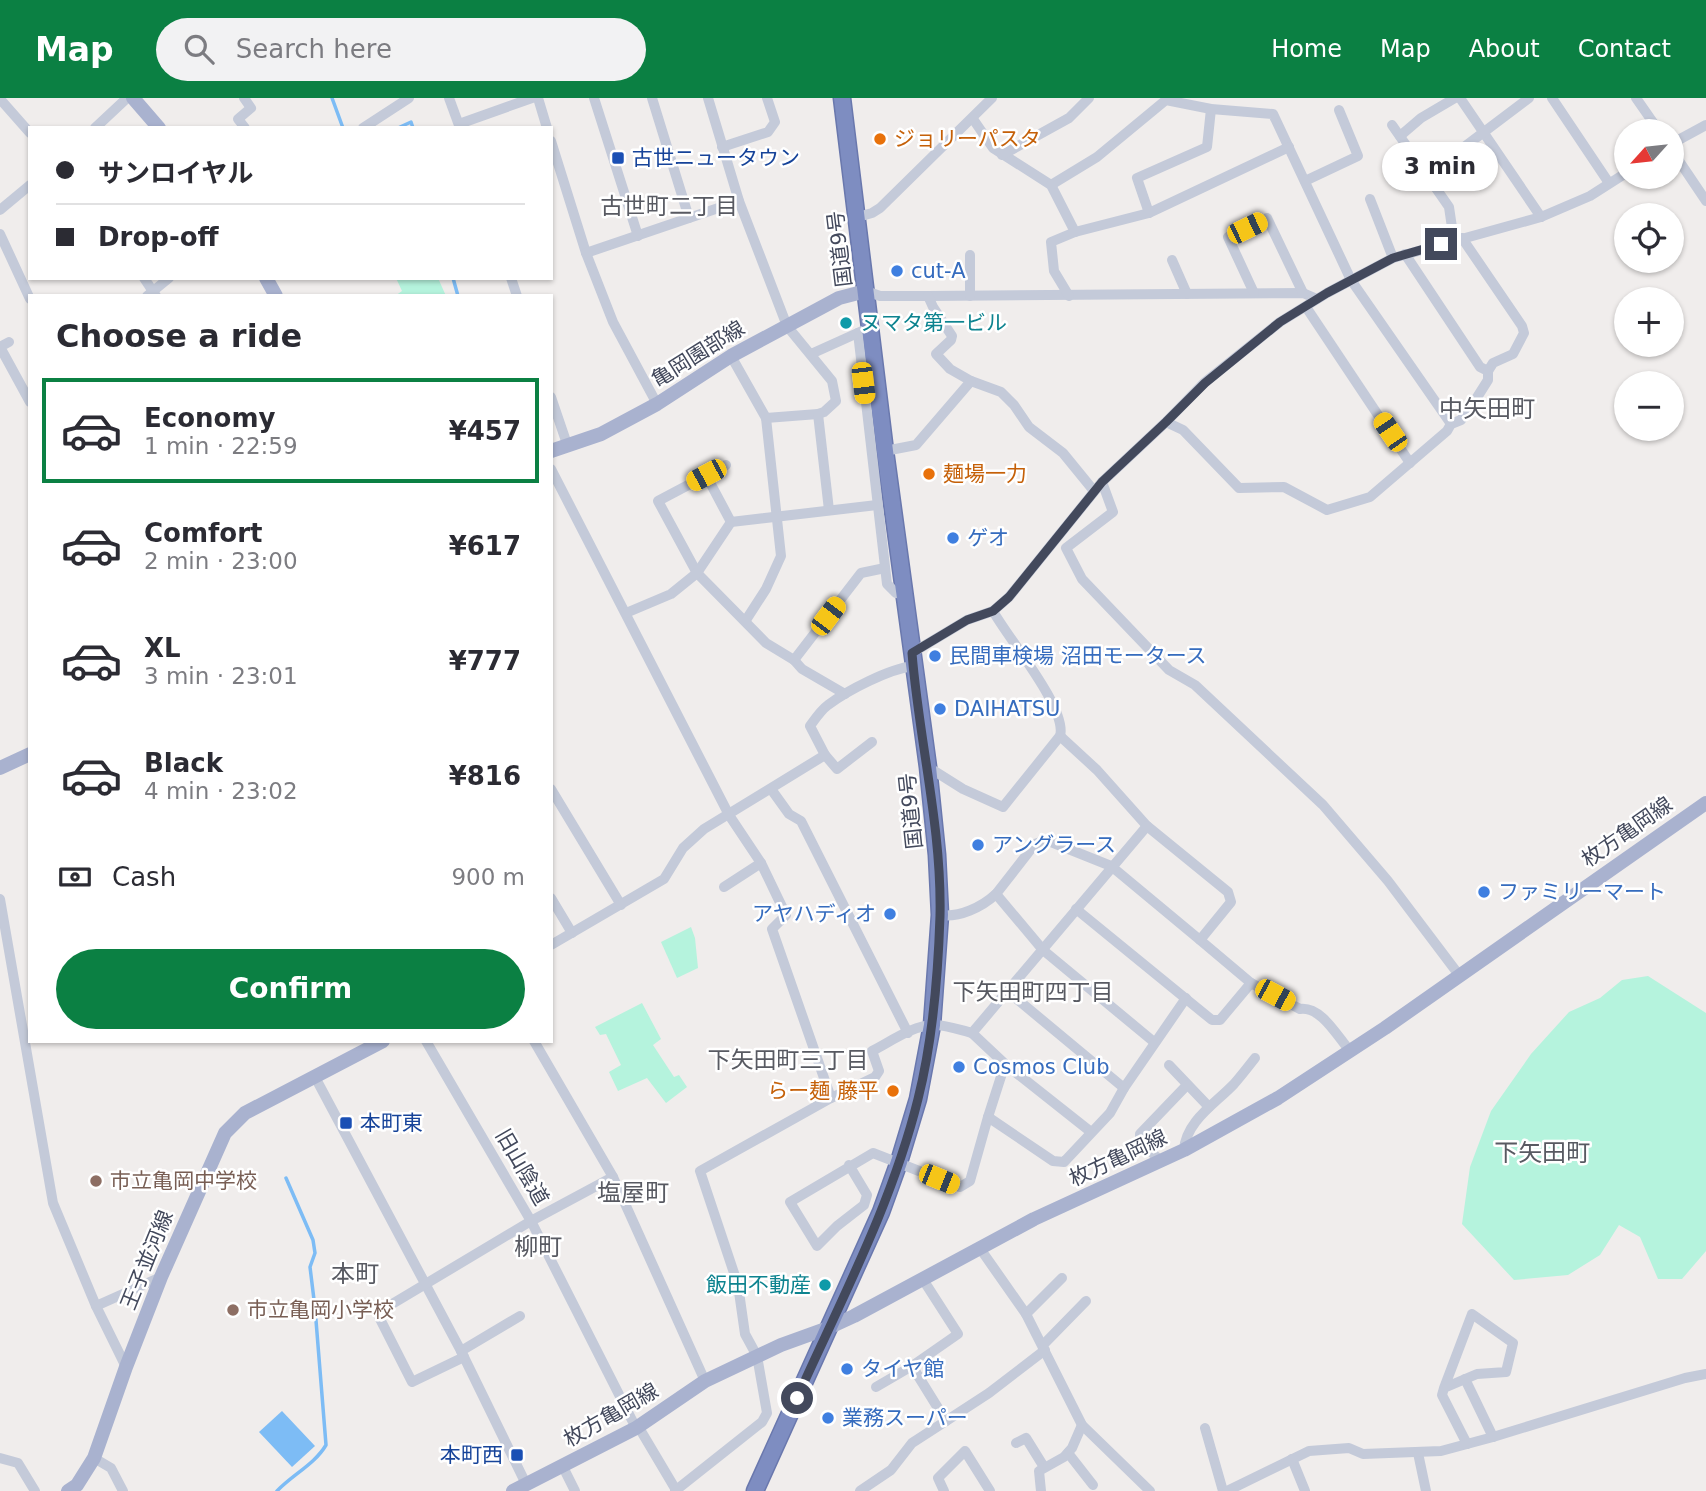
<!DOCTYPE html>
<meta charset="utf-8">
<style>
body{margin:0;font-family:"DejaVu Sans","Noto Sans JP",sans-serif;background:#f2f2f3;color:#2b2b33;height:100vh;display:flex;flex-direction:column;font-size:26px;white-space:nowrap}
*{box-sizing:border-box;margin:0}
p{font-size:23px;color:#7c7c81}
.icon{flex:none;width:38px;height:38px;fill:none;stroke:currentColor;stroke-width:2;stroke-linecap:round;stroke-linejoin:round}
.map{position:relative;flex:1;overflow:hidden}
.drawer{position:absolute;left:28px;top:196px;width:525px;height:749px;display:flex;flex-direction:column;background:#fff;border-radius:0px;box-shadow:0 2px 5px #0004}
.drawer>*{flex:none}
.top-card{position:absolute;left:28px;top:28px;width:525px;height:154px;border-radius:0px;box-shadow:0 2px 5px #0004;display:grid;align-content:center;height:154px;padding:0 28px;background:#fff}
.needle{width:46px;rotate:243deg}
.buttons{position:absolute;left:1614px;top:21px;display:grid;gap:14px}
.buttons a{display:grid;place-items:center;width:70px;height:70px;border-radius:50%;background:#fff;box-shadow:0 2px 5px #0004;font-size:35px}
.end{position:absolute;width:32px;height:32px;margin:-16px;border:9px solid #43495c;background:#fff;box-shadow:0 0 0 4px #fff}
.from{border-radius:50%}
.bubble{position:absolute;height:49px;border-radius:24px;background:#fff;box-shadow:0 2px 5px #0004;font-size:23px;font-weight:800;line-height:49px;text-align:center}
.car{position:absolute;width:21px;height:42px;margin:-21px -10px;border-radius:9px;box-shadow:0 0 5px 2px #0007;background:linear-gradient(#f5c518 24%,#345 0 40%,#f5c518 0 76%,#345 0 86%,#f5c518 0)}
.top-card b{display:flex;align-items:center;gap:24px;height:66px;font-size:26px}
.top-card b+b{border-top:2px solid #e1e1e2}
.top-card i{width:18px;height:18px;background:#2b2b33}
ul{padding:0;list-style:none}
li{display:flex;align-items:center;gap:21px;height:105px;margin:0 14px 10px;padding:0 14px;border:4px solid transparent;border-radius:0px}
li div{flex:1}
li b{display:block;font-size:26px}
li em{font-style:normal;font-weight:800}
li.active{border-color:#0b8043}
li>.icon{width:63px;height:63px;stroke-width:1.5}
h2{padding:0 28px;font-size:32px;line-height:84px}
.pay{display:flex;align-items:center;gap:18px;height:77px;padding:0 28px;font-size:26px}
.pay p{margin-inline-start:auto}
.primary-button{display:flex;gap:14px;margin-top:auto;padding:14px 28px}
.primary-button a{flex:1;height:80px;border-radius:42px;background:#0b8043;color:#fff;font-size:28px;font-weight:800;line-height:80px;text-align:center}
header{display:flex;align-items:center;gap:42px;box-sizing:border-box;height:98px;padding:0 35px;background:#0b8043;color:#fff}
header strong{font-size:33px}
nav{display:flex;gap:38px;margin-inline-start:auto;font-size:24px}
.search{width:490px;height:63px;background:#f2f2f3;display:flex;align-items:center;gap:18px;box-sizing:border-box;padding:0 24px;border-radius:38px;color:#7c7c81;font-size:26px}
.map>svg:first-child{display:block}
</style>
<header>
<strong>Map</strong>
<div class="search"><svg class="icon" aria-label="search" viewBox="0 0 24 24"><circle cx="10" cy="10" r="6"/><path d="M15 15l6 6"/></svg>Search here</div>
<nav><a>Home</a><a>Map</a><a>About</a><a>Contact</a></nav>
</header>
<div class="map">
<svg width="1706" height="1393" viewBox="0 0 1706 1393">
<rect width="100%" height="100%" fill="#f0edec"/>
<g fill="#b5f3dd">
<path d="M396 180H438L446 198H395L402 193Z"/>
<path d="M691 829 695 840 698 870 677 880 661 844Z"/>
<path d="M1648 878 1706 915V1153L1682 1181H1658L1640 1139 1619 1127 1600 1157 1568 1177 1514 1182 1462 1126 1470 1069 1491 1013 1531 956 1569 914 1600 900 1622 882Z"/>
<path d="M642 905 661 941 653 947 674 979 679 977 687 989 666 1005 647 980 618 993 609 974 621 967 606 936 600 937 595 929Z"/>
</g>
<path fill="#7dbcf5" d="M282 1313 315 1348 292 1369 259 1334Z"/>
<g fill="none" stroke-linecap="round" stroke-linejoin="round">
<g stroke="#7dbcf5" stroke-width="3.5">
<path d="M332 0 343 30"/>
<path d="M398 30 411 24 413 30"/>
<path d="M453 180 458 198"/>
<path d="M277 1393C292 1377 315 1366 326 1347L315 1210 310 1169 315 1155 313 1142 286 1080"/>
</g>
<g stroke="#6a78ad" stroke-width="19">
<path id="highway" d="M755 1393 881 1114 899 1064 918 1001 932 927 940 817 937 757 928 669 885 353 842 0"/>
</g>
<g stroke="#c4cad9" stroke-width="10">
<path d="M244 0 251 10 238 21 245 30"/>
<path d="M449 0 460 30"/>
<path d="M538 0 547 30"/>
<path d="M594 0 638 138"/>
<path d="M652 0 689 120"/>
<path d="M708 0 739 103 787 228 832 283 836 303 824 314 818 316 766 320"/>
<path d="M1460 0 1541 119"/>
<path d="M1552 0 1609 85"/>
<path d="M1636 0 1659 33"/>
<path d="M0 1 30 35"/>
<path d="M973 21 993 50 1051 87 1075 134"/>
<path d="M459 26 532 0"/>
<path d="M1392 27 1449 109 1454 143"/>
<path d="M95 30 127 0"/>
<path d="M363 30 409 0"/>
<path d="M1400 38 1421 20 1455 0"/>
<path d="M551 43 586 155 613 224 657 306"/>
<path d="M1671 46 1706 27"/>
<path d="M722 49 768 34 775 24 767 0"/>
<path d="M1671 51 1706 103"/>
<path d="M1002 57 1069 20 1089 0"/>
<path d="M1427 77 1529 0"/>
<path d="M1305 83 1358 58 1339 12"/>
<path d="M1051 87 1097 59 1166 2 1211 11 1273 16 1351 182 1451 326"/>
<path d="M1370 101 1393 160"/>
<path d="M0 112 30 87"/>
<path d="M1149 115 1137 80 1207 49 1211 11"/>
<path d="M858 119 872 115 880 110 992 0"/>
<path d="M0 136 30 201"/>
<path d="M586 155 739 103"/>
<path d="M1405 156 1480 269 1488 273"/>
<path d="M1172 162 1187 196"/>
<path d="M144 180 156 198"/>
<path d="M511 180 517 198"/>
<path d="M866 193 880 198H928L1303 195 1317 201"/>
<path d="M1254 195 1228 139 1267 120 1303 195"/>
<path d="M147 198 169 180"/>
<path d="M928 198 933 209 952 238 951 242 936 256 950 271 971 283 1001 294 1014 307 1029 329 1063 355 1094 393"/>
<path d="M970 198V157"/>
<path d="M1069 198 1054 173 1051 144 1075 134 1149 115 1289 49"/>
<path d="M1306 209 1410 365"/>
<path d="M858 235 887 486 896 495 905 496"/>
<path d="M9 244 0 249 30 304"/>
<path d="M811 256 862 233"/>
<path d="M731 258 766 320 781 458 766 491 746 522"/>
<path d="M551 299 568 349"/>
<path d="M818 316 829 412"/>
<path d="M1166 324 1183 332 1239 390 1284 389 1327 412 1370 399 1447 333 1451 326 1461 322 1476 301 1488 282V273L1493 265 1513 256 1524 235 1522 228 1462 140"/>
<path d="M885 353 916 347 971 283"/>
<path d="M726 367 658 403 697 475 766 545 794 562 802 571 845 596"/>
<path d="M551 371 729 717 761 765 786 817 772 831 831 1000 700 1073 738 1187 745 1236 757 1258 767 1315 762 1324 675 1393"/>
<path d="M706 377 731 424"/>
<path d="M1102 384 1113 414 1066 450 1082 481 1169 572 1195 587 1323 707 1388 783 1459 877"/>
<path d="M626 515 671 496 697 475 731 424 877 407"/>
<path d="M912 555 967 522 993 513 1009 499 1102 384 1166 324 1204 285 1280 224 1327 195 1393 160 1541 119 1590 98 1626 75"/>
<path d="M794 562 861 475 885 470"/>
<path d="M1060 638 1097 672 1147 728 1228 794 1231 804 1200 842 1251 885 1300 911C1321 908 1337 938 1350 953"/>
<path d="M825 657 837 671 872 644"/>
<path d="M928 669 963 691 1003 709 1060 638C1068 611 1007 539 993 513"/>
<path d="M551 691 621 807"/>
<path d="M771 691 789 716 801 723 908 935"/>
<path d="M724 789 761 765"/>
<path d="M551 800 572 835"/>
<path d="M0 801 53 1105 96 1208 126 1269"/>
<path d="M1076 811 1212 922H1220L1251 885"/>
<path d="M940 817C959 820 982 809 996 796"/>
<path d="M551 847 664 781 683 750 704 731 825 657 810 628C815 621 821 612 828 607 848 592 889 571 913 568"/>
<path d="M1006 892 1124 990"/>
<path d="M972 935 1005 966 1091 1034"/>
<path d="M426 943 531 1123 636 1330"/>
<path d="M534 943 613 1079 705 1283"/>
<path d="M1154 944 1043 852 996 796 1035 746 1046 742 1111 768 1200 842"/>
<path d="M1169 967 1209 1009"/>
<path d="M315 979 461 1253 526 1386"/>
<path d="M831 1000 875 979 879 973 872 953C890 944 913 927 934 927 947 927 960 932 972 935L1147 728"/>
<path d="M988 1019 1005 966"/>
<path d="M1184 1052C1186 1023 1215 1006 1234 986 1241 978 1248 969 1255 960"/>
<path d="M1161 1064 1140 1042V1036L1187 987"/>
<path d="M849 1067 867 1097 864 1107 837 1128 817 1148 790 1104 873 1055 960 1089 970 1083 988 1019 1053 1063 1064 1064 1110 1015 1124 990 1186 900"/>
<path d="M979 1149 1026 1216 1082 1327 1150 1393"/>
<path d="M96 1208 161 1179"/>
<path d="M1026 1216 1062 1180"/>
<path d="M1043 1247 1086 1203"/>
<path d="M461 1253 520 1218"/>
<path d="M464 1259 412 1284 377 1215 531 1123 613 1079"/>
<path d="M1465 1281 1493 1339"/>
<path d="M876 1289 912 1268"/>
<path d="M1444 1290 1477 1276 1506 1274 1513 1245 1472 1216 1444 1290 1442 1297 1467 1346"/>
<path d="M946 1323 989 1295 1045 1252"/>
<path d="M638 1328 676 1392"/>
<path d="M1205 1330 1223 1393"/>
<path d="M1016 1345 1026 1340 1044 1369"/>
<path d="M1068 1355 1093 1387"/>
<path d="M1418 1355 1426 1393"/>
<path d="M0 1360 18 1365 35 1393"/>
<path d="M94 1360 111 1370 123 1393"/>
<path d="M1292 1361 1305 1393"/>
<path d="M563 1369 575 1393"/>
<path d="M860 1393 891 1372 912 1345 946 1323 912 1268 958 1236 922 1180"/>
<path d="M944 1393 938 1380 965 1353 990 1393"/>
<path d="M1041 1393 1039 1373 1064 1359 1072 1350 1082 1327"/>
<path d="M1227 1393 1309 1353 1349 1350 1363 1356 1441 1353 1493 1339 1685 1280 1706 1276"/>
</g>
<g stroke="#a9b2cf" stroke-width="14">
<path d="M133 0 159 30"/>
<path d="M266 180 276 198"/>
<path d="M551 353 601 336 657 306 731 258 839 200 866 193"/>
<path d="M0 670 30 656"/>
<path d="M68 1393 77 1387 94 1360 126 1269 161 1179 225 1035 245 1015 383 943"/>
<path d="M513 1393 636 1330 705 1283 781 1247 828 1230 854 1218 1034 1121 1184 1052 1278 1000 1385 930 1706 705"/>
</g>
<use href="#highway" stroke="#7e8dc1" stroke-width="16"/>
</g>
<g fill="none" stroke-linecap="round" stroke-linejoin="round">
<path stroke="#43495c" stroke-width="9" d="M797 1300C841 1202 892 1106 918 1001 933 942 938 879 940 818 942 730 919 643 912 555L967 522 993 513 1009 499 1102 384 1166 324 1205 285 1280 224 1327 195 1393 160 1441 146"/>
</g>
<g fill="#e8710a" stroke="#fff" stroke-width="2.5">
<circle cx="880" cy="41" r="7"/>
<circle cx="929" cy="376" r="7"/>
<circle cx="893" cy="993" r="7"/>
</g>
<g fill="#1a4fb4" stroke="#fff" stroke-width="2.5">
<rect x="611" y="53" width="14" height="14" rx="3.5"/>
<rect x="339" y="1018" width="14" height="14" rx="3.5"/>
<rect x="510" y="1350" width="14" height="14" rx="3.5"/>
</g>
<g fill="#3f7fe0" stroke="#fff" stroke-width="2.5">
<circle cx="897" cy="173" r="7"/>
<circle cx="953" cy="440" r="7"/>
<circle cx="935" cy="558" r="7"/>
<circle cx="940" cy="611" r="7"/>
<circle cx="978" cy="747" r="7"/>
<circle cx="1484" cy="794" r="7"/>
<circle cx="890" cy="816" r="7"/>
<circle cx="959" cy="969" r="7"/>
<circle cx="847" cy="1271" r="7"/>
<circle cx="828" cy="1320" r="7"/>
</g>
<g fill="#0f9aa8" stroke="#fff" stroke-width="2.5">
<circle cx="846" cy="225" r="7"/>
<circle cx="825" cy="1187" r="7"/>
</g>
<g fill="#8d6e63" stroke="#fff" stroke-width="2.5">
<circle cx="96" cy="1083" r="7"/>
<circle cx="233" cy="1212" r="7"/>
</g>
<g text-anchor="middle" stroke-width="5" stroke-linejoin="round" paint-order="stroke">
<g font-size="21" fill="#c56008" stroke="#fff" text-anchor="start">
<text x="894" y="48">ジョリーパスタ</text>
<text x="943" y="383">麺場一力</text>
<text x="879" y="1000" text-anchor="end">らー麺 藤平</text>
</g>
<g font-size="21" fill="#164399" stroke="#fff" text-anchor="start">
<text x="632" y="67">古世ニュータウン</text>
<text x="360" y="1032">本町東</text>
<text x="503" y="1364" text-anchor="end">本町西</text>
</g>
<g font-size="21" fill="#43495c" stroke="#fff">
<text transform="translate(840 151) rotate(-97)" y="7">国道9号</text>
<text transform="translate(698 256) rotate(-32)" y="7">亀岡園部線</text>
<text transform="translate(911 713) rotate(-96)" y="7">国道9号</text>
<text transform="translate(1627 734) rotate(-35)" y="7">枚方亀岡線</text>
<text transform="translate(1118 1060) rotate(-25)" y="7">枚方亀岡線</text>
<text transform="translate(522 1069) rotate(60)" y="7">旧山陰道</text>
<text transform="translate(147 1162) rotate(-68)" y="7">王子並河線</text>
<text transform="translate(611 1317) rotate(-30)" y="7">枚方亀岡線</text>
</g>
<g font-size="21" fill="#366cbe" stroke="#fff" text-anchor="start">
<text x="911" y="180">cut-A</text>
<text x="967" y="447">ゲオ</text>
<text x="949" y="565">民間車検場 沼田モータース</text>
<text x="954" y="618">DAIHATSU</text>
<text x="992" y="754">アングラース</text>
<text x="1498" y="801">ファミリーマート</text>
<text x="876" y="823" text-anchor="end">アヤハディオ</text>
<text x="973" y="976">Cosmos Club</text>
<text x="861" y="1278">タイヤ館</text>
<text x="842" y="1327">業務スーパー</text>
</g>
<g font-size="21" fill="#0d838f" stroke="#fff" text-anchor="start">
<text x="860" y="232">ヌマタ第一ビル</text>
<text x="811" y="1194" text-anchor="end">飯田不動産</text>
</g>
<g font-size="21" fill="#785e54" stroke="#fff" text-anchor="start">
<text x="110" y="1090">市立亀岡中学校</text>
<text x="247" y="1219">市立亀岡小学校</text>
</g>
<g font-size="23" fill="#585a62" stroke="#fff">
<text x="669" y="116">古世町二丁目</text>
<text x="1033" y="902">下矢田町四丁目</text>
<text x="788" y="970">下矢田町三丁目</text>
</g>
<g font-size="24" fill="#585a62" stroke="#fff">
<text x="1487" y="319">中矢田町</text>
<text x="1542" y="1063">下矢田町</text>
<text x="633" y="1103">塩屋町</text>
<text x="538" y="1157">柳町</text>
<text x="355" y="1184">本町</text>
</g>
</g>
</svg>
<div class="buttons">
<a><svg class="needle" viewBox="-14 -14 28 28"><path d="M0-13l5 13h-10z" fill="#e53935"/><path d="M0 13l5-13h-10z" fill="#7c7c81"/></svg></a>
<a><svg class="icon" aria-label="locate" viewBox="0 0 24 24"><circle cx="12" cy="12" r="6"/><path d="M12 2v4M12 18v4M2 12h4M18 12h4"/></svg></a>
<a>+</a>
<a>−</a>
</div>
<i class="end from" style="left:797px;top:1300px"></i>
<i class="end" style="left:1441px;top:146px"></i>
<div class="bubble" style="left:1382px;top:44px;width:116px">3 min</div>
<i class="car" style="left:1247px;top:130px;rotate:64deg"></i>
<i class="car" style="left:863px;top:285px;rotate:173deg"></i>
<i class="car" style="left:1390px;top:334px;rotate:326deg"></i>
<i class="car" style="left:706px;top:377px;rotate:242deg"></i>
<i class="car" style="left:828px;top:518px;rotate:37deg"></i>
<i class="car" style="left:1275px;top:897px;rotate:118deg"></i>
<i class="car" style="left:939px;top:1081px;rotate:112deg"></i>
<div class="top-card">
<b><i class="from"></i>サンロイヤル</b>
<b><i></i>Drop-off</b>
</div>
<section class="drawer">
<h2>Choose a ride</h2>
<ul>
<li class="active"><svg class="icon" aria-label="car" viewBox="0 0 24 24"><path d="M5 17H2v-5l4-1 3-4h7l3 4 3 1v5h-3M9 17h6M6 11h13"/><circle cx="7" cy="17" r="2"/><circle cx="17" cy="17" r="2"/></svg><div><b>Economy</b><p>1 min · 22:59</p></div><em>¥457</em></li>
<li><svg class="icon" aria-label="car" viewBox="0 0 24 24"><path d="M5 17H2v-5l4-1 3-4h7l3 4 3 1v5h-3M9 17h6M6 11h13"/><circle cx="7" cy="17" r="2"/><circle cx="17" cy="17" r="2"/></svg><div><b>Comfort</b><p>2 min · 23:00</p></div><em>¥617</em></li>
<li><svg class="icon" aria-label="car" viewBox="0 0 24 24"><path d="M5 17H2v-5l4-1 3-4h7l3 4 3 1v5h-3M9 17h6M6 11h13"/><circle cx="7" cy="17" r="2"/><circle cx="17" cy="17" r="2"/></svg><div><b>XL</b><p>3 min · 23:01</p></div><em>¥777</em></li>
<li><svg class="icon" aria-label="car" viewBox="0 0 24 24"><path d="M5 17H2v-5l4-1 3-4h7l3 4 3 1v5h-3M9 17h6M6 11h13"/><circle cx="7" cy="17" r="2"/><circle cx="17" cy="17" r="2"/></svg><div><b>Black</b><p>4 min · 23:02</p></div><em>¥816</em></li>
</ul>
<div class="pay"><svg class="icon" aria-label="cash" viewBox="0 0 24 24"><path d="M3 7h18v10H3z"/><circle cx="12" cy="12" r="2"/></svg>Cash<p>900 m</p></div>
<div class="primary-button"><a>Confirm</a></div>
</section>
</div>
